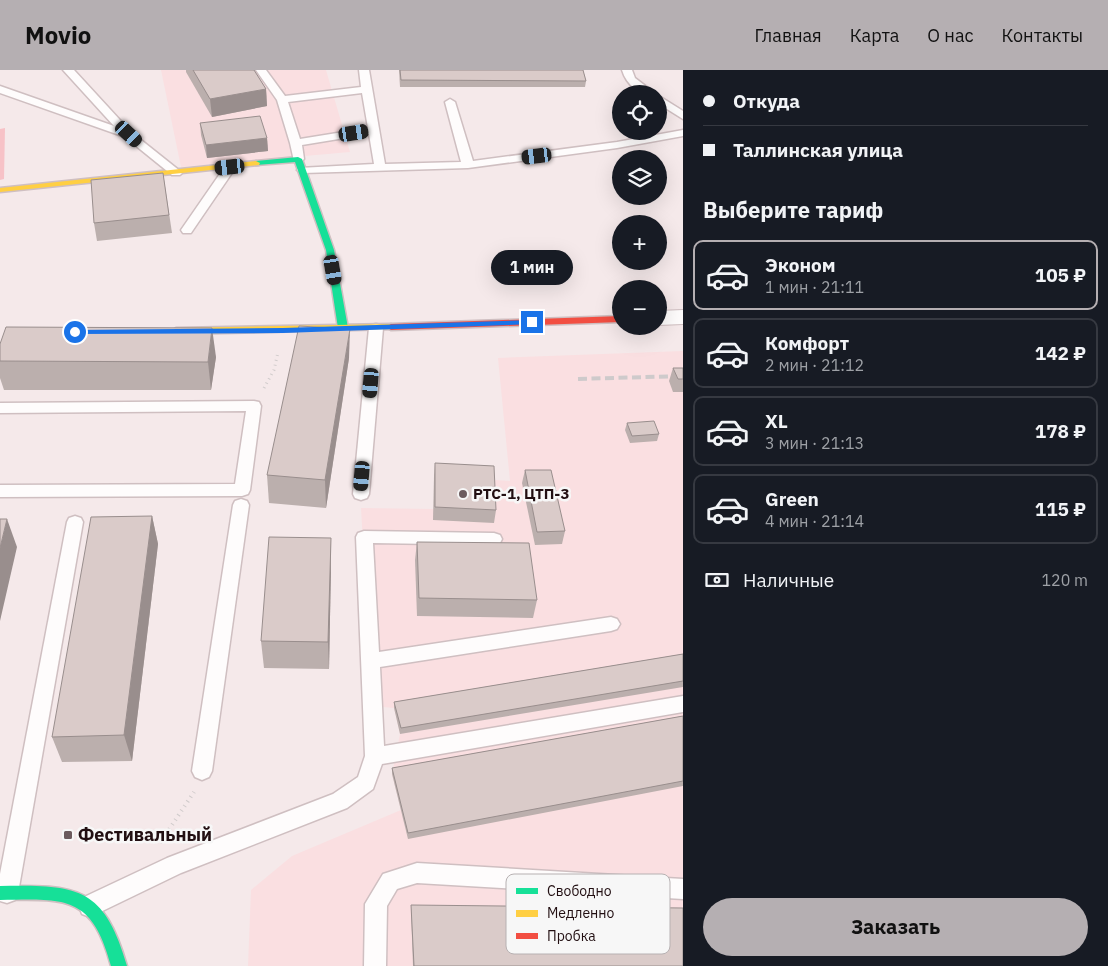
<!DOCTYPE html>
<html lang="ru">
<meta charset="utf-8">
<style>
body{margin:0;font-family:"IBM Plex Sans",sans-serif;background:#242831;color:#f1f3f6;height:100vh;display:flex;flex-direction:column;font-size:19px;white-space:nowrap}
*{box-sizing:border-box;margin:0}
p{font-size:16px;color:#9ea1a6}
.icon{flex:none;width:28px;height:28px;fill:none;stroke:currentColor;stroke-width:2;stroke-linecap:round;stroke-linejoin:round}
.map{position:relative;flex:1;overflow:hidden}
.panel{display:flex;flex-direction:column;background:#171b24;width:425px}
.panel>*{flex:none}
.banner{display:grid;align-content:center;height:110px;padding:0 20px;background:#171b24}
.buttons{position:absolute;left:612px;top:15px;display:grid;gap:10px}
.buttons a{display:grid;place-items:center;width:55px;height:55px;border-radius:50%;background:#171b24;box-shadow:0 5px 20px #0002;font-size:25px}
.end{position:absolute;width:22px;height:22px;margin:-11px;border:6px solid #1a73e8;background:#fff;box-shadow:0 0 0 2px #fff}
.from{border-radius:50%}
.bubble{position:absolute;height:35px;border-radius:18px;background:#171b24;box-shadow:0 5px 20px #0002;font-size:16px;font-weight:700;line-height:35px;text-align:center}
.car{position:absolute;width:15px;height:30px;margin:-15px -8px;border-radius:6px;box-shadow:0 0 4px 1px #0007;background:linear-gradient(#222 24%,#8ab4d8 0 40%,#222 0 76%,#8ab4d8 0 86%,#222 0)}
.banner b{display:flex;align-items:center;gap:18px;height:48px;font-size:19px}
.banner b+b{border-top:1px solid #363941}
.banner i{width:12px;height:12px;background:#f1f3f6}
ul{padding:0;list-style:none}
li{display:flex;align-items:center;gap:15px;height:70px;margin:0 10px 8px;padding:0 10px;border:2px solid #363941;border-radius:10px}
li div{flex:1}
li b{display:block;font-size:19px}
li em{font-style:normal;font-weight:700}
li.on{border-color:#b5afb2}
li>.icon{width:45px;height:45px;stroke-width:1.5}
h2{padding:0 20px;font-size:22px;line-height:60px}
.pay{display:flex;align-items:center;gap:12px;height:55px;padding:0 20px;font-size:19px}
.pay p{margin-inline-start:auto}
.cta{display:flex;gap:10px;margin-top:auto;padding:10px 20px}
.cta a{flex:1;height:58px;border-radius:30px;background:#b5afb2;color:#111;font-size:20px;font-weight:700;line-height:58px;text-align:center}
header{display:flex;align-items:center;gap:30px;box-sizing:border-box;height:70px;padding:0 25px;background:#b5afb2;color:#111}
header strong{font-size:24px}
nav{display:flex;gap:28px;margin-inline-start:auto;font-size:18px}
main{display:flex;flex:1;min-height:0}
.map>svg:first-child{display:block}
</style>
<header>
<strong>Movio</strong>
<nav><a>Главная</a><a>Карта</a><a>О нас</a><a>Контакты</a></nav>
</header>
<main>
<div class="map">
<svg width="683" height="896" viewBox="0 0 683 896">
<rect width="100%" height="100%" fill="#f5e9ea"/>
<g fill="#fadfe1">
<path d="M161 0H326L350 82 181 97Z"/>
<path d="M683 281V896H248L251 820 292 786 401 740 392 704 400 664 394 638 372 636 361 438 434 439V406L510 411 498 288Z"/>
</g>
<path fill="#f7c2c7" d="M5 58 4 109 0 110V59Z"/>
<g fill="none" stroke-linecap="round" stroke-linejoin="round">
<g stroke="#cfbfc1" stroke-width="3">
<g id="lane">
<path d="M63 0H74L131 62 180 101 182 103 180 105H172L125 67 0 23V16L114 56Z"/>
<path d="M256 0H266L285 26 361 17 359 0H369L385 94 461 92 445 32 450 29 455 32 473 91 617 72 683 60V66L617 78 468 98 303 103 297 100 299 98 374 94 369 64 302 75 304 89 302 91H294L290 73 277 30ZM362 23 368 58 300 69 288 32Z"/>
<path d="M622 0H632L635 8 656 24C639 24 627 16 622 0Z"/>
<path d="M659 26 683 41V49L659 34Z"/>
<path d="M230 94 236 97 193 160 191 163H183L181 160 226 95Z"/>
<path d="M376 254 381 255 383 258 369 424 367 428 361 430 355 428 353 424 369 258 371 255Z"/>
<path d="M254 331 259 332 261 336 250 420 248 424 242 426 0 427V415L235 414 246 341 0 343V333Z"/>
<path d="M241 429 247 431 249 435 212 701 209 707 202 710 195 707 192 701 233 435 235 431Z"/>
<path d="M75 446 81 448 83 452 18 823 15 830 7 833 0 831V804L67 452 69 448Z"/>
<path d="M364 461 494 463 500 465 502 469 500 473 494 475 373 473 379 582 611 547 617 549 620 554 617 559 611 561 380 597 384 676 683 626V642L382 694 373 719 347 738 181 803 90 847 82 844 79 836 82 828 167 788 333 724 358 707 365 686 356 467 358 463Z"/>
<path d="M417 793 683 809V829L417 813 397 819 387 836 386 896H364L365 834 383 804Z"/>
</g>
</g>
<g stroke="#cfbfc1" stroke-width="2">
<path id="street" d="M683 240V254L659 255V241Z"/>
</g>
<g stroke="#cfbfc1" stroke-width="3">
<g id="fast">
<path d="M298 87 302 89 334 180 348 258 346 260 343 261 338 258 326 180 295 92 256 95 252 93 256 91Z"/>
<path d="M0 816C77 815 104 816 127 896H111C92 825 65 829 0 830Z"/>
</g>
</g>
<g stroke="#cfbfc1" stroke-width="3">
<g id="slow">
<path d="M256 91 260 93 259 95 0 122V118Z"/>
<path d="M391 254 396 257 394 259 176 264 171 261 176 258Z"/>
</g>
</g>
<g stroke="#cfbfc1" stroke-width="3">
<path id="jam" d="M621 246V252L391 260 386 257 391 254Z"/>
</g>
<path stroke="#d0cbcb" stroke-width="3" stroke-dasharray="1 4" stroke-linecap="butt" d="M264 318 274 300 278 282"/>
<path stroke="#d0cbcb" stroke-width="4" stroke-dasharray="1 4.5" stroke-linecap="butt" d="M160 773 194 722"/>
<use href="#lane" fill="#fefcfc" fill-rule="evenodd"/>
<use href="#street" fill="#fefcfc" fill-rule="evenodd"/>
<use href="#fast" fill="#16e098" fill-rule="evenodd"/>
<use href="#slow" fill="#ffcf43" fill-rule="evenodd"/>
<use href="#jam" fill="#f24e42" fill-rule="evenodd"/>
<path stroke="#cecacb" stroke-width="4" stroke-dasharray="9 4.5" stroke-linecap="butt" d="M578 309 683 306"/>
</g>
<g fill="#bbafad">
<path d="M186 0H254L266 19 267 36 212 47 186 2Z"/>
<path d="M399 0H583L586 11 585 17H400Z"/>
<path d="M200 53 267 68 268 81 207 88 201 65Z"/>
<path d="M163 103 172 163 97 171 94 153Z"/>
<path d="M0 274 216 287 211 320H4L0 308Z"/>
<path d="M349 288 326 438 269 433 267 405Z"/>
<path d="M673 298H683V322H673L669 311Z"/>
<path d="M627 353 659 364 657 371 630 373 625 360Z"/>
<path d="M435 393 496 440 494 453 433 450 434 406Z"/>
<path d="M525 400 565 461 562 474 535 475 522 413Z"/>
<path d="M152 446 158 474 132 691 62 692 52 667Z"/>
<path d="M331 468V496L329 599 264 598 261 571Z"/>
<path d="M417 472 537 530 533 548 417 546 415 490Z"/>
<path d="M683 584V617L400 664 394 638V632Z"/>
<path d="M683 646V716L408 769 392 704V698Z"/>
<path d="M411 835 683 896H413L411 840Z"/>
</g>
<g fill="#998e8d">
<path d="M266 19 267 36 212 47 210 29Z"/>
<path d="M267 68 268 81 207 88 206 75Z"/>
<path d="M212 258 216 287 211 320 208 292Z"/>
<path d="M350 259 349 288 326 438 325 410Z"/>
<path d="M152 446 158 474 132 691 124 665Z"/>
<path d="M7 449 17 477 0 551V478Z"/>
<path d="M331 468V496L329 599 328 572Z"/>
</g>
<g fill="#dacbc9" stroke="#998e8d">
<path d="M193 0H254L266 19 210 29Z"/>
<path d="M400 0H583L586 11 401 10Z"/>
<path d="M260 46 267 68 206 75 200 53Z"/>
<path d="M163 103 169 145 94 153 91 110Z"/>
<path d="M299 256 350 259 325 410 267 405Z"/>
<path d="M6 257 212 258 208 292 0 291V274Z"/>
<path d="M673 298H683V309H678Z"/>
<path d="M654 351 659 364 632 366 627 353Z"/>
<path d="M435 393 494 396 496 440 435 437Z"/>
<path d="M525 400H551L565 461 537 462Z"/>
<path d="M152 446 124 665 52 667 91 447Z"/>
<path d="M0 449H7L0 478Z"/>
<path d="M269 467 331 468 328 572 261 571Z"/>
<path d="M417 472 529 473 537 530 419 528Z"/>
<path d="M683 584V611L401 658 394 632Z"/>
<path d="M683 646V711L408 763 392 698Z"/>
<path d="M411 835 683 838V896H414Z"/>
</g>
<path fill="#1a73e8" d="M532 250 536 252 535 254 283 263 75 264 72 262 75 260 283 258Z"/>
<g fill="#6c5b5e" stroke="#f7f7f7" stroke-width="2">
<circle cx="463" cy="424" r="5"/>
<rect x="63" y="760" width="10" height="10" rx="2.5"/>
</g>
<g text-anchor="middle" stroke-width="5" stroke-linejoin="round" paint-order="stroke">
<g font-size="15" font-weight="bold" fill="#220f12" stroke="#f7f7f7" text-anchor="start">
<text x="473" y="429">РТС-1, ЦТП-3</text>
</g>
<g font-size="18" font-weight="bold" fill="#220f12" stroke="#f7f7f7" text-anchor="start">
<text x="78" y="771">Фестивальный</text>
</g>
</g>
<rect x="506" y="804" width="164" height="80" rx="8" fill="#f7f7f7" stroke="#b7b1b2" stroke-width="1"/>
<rect x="516" y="818" width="22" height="6" fill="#16e098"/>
<rect x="516" y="840" width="22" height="7" fill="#ffcf43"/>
<rect x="516" y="863" width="22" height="6" fill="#f24e42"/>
<g font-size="14" fill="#220f12">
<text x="547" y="826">Свободно</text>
<text x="547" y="848">Медленно</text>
<text x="547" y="871">Пробка</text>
</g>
</svg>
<div class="buttons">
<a><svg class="icon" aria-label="locate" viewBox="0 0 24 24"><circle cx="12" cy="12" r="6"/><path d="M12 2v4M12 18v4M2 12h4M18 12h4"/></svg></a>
<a><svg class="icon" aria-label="layers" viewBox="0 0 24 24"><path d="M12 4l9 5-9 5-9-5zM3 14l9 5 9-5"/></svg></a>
<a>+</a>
<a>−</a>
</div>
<i class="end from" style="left:75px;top:262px"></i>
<i class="end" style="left:532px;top:252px"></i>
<div class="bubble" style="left:491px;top:180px;width:82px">1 мин</div>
<i class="car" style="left:354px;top:63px;rotate:81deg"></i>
<i class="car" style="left:129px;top:64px;rotate:133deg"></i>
<i class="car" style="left:537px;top:86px;rotate:263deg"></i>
<i class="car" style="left:230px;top:97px;rotate:264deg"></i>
<i class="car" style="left:333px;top:200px;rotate:170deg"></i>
<i class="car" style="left:371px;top:313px;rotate:185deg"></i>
<i class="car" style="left:362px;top:406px;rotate:185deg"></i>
</div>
<section class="panel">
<div class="banner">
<b><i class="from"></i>Откуда</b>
<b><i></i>Таллинская улица</b>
</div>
<h2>Выберите тариф</h2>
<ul>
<li class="on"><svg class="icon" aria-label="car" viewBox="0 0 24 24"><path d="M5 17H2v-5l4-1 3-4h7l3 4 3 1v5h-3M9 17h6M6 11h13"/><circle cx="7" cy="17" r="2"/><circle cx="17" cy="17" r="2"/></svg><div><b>Эконом</b><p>1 мин · 21:11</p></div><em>105 ₽</em></li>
<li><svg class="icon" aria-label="car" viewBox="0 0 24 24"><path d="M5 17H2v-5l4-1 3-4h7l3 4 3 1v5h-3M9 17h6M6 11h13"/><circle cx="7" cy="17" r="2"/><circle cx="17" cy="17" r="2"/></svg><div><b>Комфорт</b><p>2 мин · 21:12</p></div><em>142 ₽</em></li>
<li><svg class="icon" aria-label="car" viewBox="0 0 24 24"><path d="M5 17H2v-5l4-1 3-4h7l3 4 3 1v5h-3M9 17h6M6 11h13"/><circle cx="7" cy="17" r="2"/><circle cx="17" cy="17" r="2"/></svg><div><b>XL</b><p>3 мин · 21:13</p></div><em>178 ₽</em></li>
<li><svg class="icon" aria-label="car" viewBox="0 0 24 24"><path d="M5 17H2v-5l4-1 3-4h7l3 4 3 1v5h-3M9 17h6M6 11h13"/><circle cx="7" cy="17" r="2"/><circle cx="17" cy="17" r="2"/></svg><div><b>Green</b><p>4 мин · 21:14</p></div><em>115 ₽</em></li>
</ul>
<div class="pay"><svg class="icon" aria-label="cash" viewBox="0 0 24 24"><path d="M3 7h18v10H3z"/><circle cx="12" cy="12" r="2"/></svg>Наличные<p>120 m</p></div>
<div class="cta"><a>Заказать</a></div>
</section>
</main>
